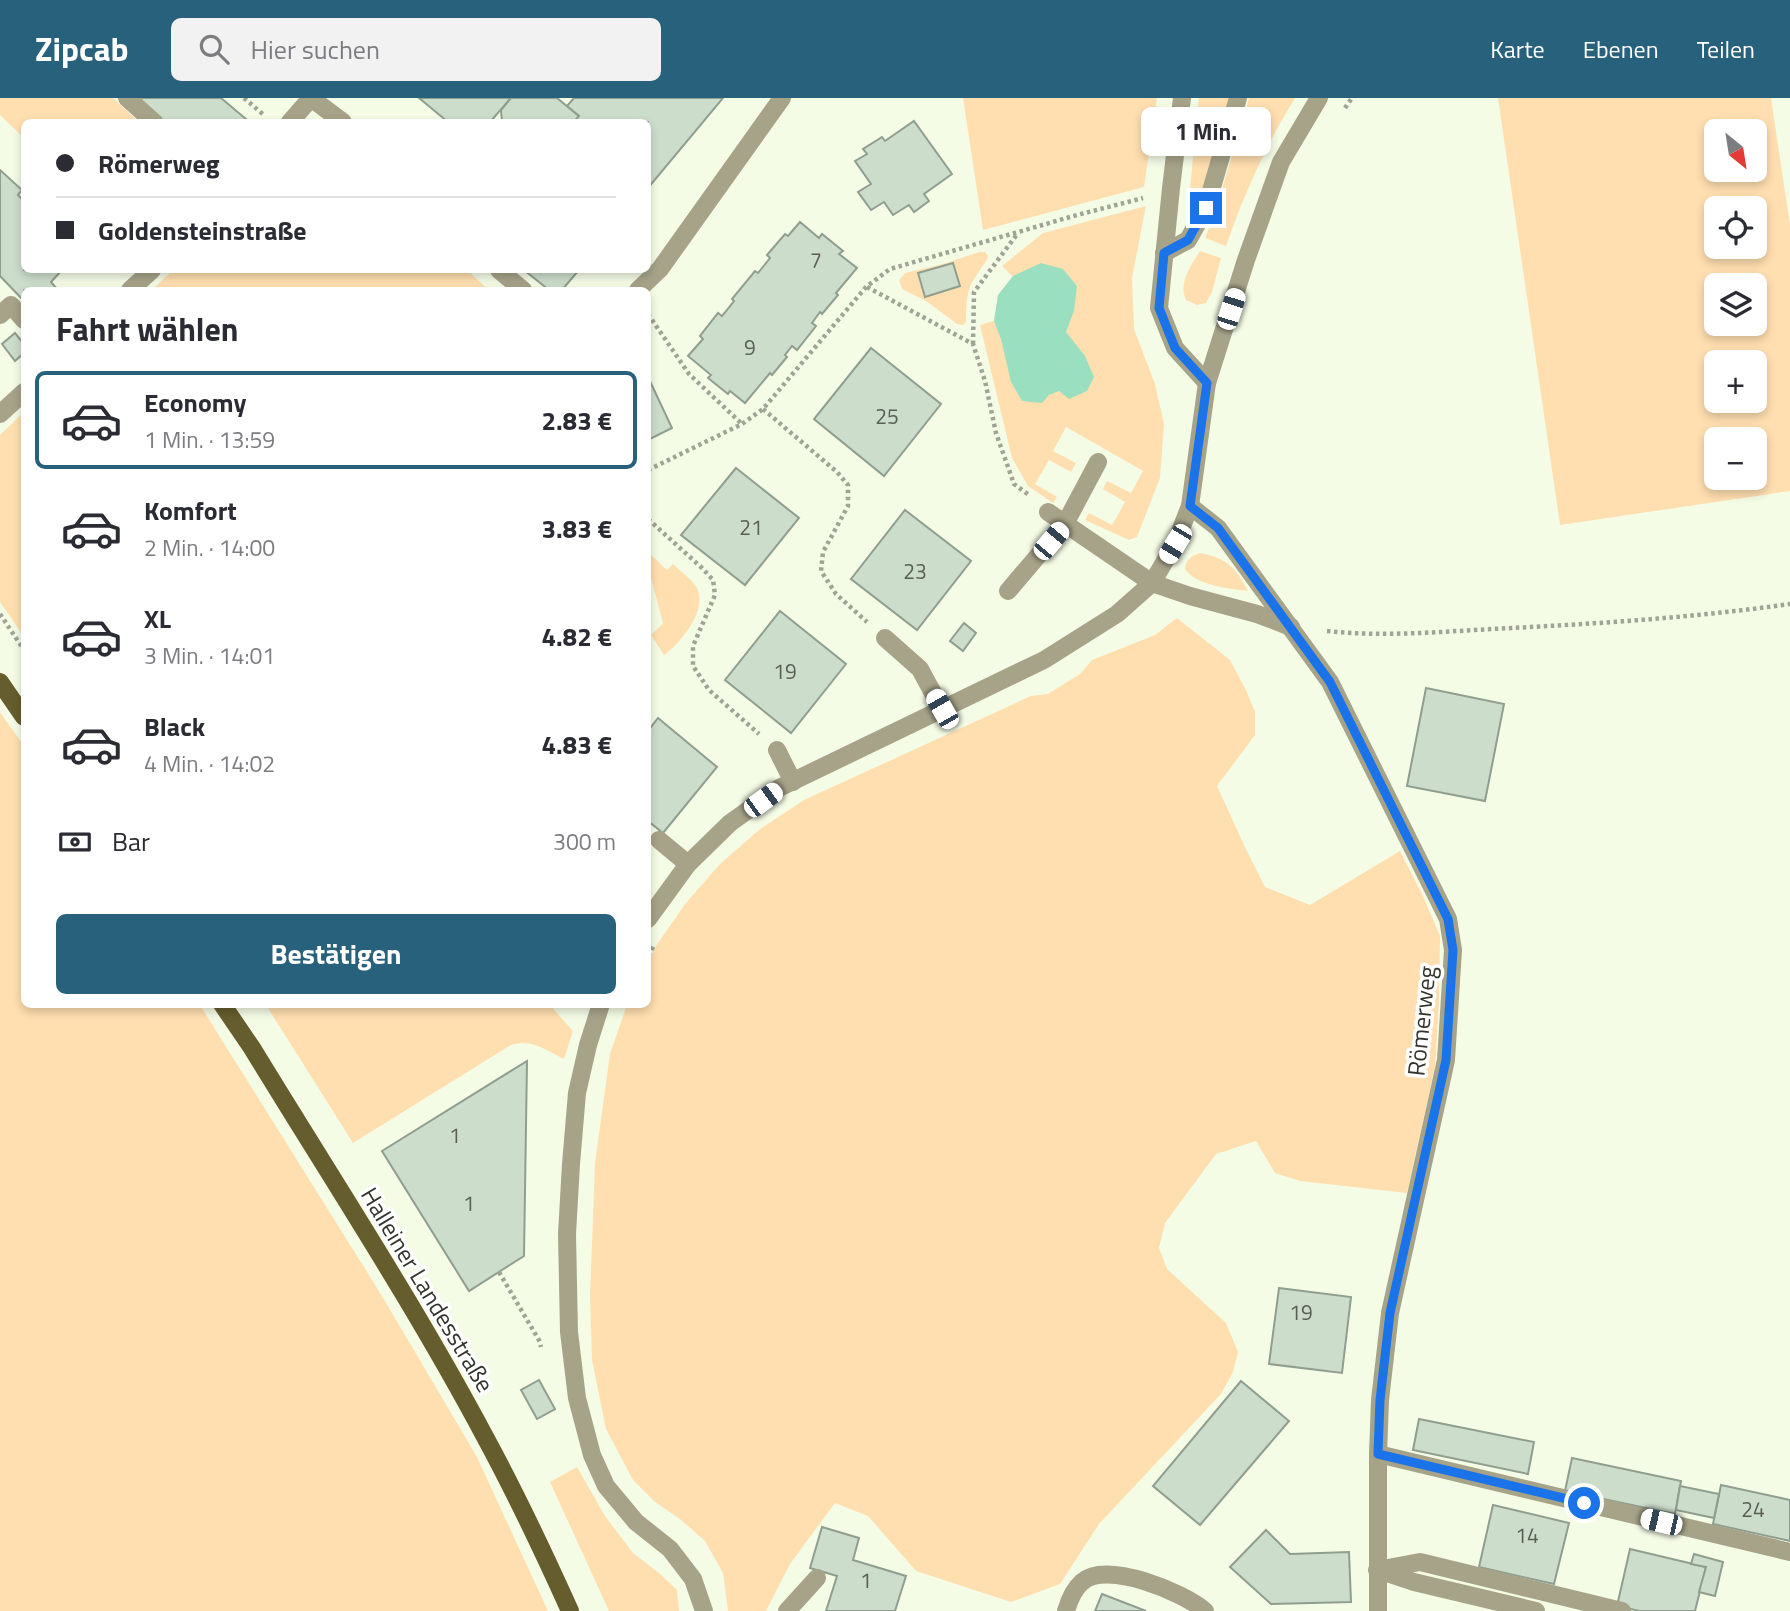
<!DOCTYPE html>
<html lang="de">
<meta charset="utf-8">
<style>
body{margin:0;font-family:"Titillium Web",sans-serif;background:#f2f2f3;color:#2b2b33;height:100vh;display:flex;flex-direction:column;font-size:26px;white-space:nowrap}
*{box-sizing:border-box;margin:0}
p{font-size:23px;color:#7c7c81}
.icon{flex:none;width:38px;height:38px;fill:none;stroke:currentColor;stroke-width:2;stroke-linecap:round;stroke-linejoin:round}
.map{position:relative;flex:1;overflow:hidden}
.details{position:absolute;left:21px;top:189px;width:630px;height:721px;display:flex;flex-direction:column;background:#fff;border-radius:10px;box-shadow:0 4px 10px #0003}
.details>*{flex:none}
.top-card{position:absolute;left:21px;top:21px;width:630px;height:154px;border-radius:10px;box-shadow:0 4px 10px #0003;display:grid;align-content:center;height:154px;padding:0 35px;background:#fff}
.needle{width:46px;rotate:150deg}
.controls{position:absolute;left:1704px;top:21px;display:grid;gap:14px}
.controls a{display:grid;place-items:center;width:63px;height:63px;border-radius:10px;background:#fff;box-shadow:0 4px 10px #0003;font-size:35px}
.end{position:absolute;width:32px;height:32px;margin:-16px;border:9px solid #1a73e8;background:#fff;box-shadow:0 0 0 4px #fff}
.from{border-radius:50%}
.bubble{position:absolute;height:49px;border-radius:10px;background:#fff;box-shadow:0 4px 10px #0003;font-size:23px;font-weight:700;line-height:49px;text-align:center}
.car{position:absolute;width:21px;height:42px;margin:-21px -10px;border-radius:9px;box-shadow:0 0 5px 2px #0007;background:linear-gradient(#fff 24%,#345 0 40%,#fff 0 76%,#345 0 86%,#fff 0)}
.top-card b{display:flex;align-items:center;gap:24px;height:66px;font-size:26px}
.top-card b+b{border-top:2px solid #e1e1e2}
.top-card i{width:18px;height:18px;background:#2b2b33}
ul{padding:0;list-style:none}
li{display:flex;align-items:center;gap:21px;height:98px;margin:0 14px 10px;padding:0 21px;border:4px solid transparent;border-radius:10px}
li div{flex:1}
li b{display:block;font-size:26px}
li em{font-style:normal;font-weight:700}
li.on{border-color:#28617b}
li>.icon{width:63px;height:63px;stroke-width:1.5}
h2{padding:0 35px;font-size:32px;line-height:84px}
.pay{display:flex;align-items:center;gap:18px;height:77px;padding:0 35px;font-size:26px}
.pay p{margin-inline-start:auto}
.button{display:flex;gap:14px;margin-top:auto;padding:14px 35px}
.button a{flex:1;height:80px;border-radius:10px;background:#28617b;color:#fff;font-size:28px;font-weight:700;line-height:80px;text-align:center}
header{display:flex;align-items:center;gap:42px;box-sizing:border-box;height:98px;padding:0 35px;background:#28617b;color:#fff}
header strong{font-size:33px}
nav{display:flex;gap:38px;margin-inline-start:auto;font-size:24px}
.search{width:490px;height:63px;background:#f2f2f3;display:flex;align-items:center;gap:18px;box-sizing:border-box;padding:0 24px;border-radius:10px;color:#7c7c81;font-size:26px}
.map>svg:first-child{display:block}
</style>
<header>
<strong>Zipcab</strong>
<div class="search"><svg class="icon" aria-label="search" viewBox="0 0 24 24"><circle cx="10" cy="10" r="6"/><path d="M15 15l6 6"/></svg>Hier suchen</div>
<nav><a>Karte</a><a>Ebenen</a><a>Teilen</a></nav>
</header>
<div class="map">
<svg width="1790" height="1513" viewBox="0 0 1790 1513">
<rect width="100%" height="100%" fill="#f5fce6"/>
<g fill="#ffdfb0" fill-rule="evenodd">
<path d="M0 0H113L139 24H24V40L0 17Z"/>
<path d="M963 0H1157L1144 89 983 132Z"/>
<path d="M1199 0H1231L1195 116 1187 121Z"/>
<path d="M1249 0H1295C1266 47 1244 96 1226 148L1205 140 1215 115Z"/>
<path d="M1498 0H1771L1790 127V393L1560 427ZM1717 33H1755V72H1717ZM1717 110H1755V149H1717ZM1717 187H1755V226H1717ZM1717 264H1755V303H1717ZM1717 341H1755V380H1717Z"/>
<path d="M1146 108 1132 180 1134 231 1155 286 1164 326 1160 380 1137 439 1129 442 1085 422 1089 415 1112 427 1125 404 1103 391 1107 383 1131 395 1143 373 1066 329 1053 353 1076 365 1071 374 1049 362 1035 386 1057 399 1053 405 1028 388 1012 360 980 227 994 223 998 197 1013 179 1002 168 1043 135Z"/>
<path d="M1200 153 1221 160 1212 194 1206 205 1197 207 1186 202C1178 184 1191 168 1200 153Z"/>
<path d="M979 154H985C986 155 988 157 988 159 988 162 972 182 970 189 966 200 966 212 966 224L963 227 957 226 926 203 902 191 899 182 905 175 943 166ZM953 165 959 189 925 198 918 175Z"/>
<path d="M173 172H467L489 192H152Z"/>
<path d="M24 314V539L0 504V337Z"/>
<path d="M649 455 667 472 673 466C679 472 694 483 697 490 708 512 681 545 664 557L651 537 663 525 651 480 648 476V457Z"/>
<path d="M1200 455C1227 460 1235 469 1248 493 1230 491 1195 487 1185 471 1186 461 1191 458 1200 455Z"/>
<path d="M1177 520 1230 562 1246 592 1255 614V637L1217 688 1244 747 1265 789 1310 807 1400 753 1423 798 1440 838 1439 903 1435 969 1407 1095 1300 1083 1275 1075 1256 1043 1216 1056 1165 1125 1159 1150 1167 1171 1226 1225 1238 1254 1233 1274 1221 1296 1099 1426 1060 1486 1011 1504 916 1473 868 1418 835 1405 790 1466 766 1513H728L723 1475 705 1443 680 1421 655 1404 633 1382 606 1331 592 1262 590 1197 595 1065 610 956 627 907 648 906V865L656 848 685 806 720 766 760 731 804 702 1031 598 1048 596 1080 576 1092 562 1155 537Z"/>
<path d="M0 614 24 648V906L200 907 382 1198 477 1359 548 1513H0Z"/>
<path d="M266 907H550L573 933 564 961C546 952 531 940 511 947L353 1045Z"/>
<path d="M577 1369 605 1418 633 1455 659 1475 677 1492 679 1513H609L550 1384Z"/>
</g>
<path fill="#9bdfc1" d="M1041 165 1063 171 1077 188 1074 213 1066 234 1085 258 1094 279 1087 293 1069 301 1059 293 1049 297 1042 305 1022 303 1011 284 1001 241 994 223 998 197 1013 178Z"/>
<g fill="#cdddcc" stroke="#8f9e8e" stroke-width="2">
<path d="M137 0H221L246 21 243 24H160L158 23 161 20Z"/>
<path d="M419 0H511L490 24H448Z"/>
<path d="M511 0H557L579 18 574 24H502L501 12Z"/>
<path d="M574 0H723L648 90V24H574L579 18 567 8Z"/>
<path d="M914 23 952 76 924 96 929 103 914 114 909 107 893 117 884 104 871 112 858 94 871 86 855 63 867 56 863 51 882 39 885 43Z"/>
<path d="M0 72 22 92 18 97 24 103V172H62L51 184 58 192H24V203L0 178Z"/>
<path d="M800 124 819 140 822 136 843 153 839 156 857 170 836 195 838 197 822 216 820 214 812 225 816 228 797 252 792 248 785 257 787 259 772 277 770 275 745 305 730 293 728 296 708 280 711 277 688 258 703 241 700 238 718 215 722 218 734 203 732 201 755 173 758 175 770 160 767 157 785 136 788 138Z"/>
<path d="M953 165 960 188 925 199 918 175Z"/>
<path d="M524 172H579L562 192H549Z"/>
<path d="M15 235 24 246V255L15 263 2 246Z"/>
<path d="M871 250 941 306 884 378 814 321Z"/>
<path d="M648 279 672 330 648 342Z"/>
<path d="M736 370 799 420 745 487 681 437Z"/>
<path d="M905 412 971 463 917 532 851 481Z"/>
<path d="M780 513 846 566 791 635 725 582Z"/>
<path d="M964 525 976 535 963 553 950 543Z"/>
<path d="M1426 590 1504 606 1485 703 1407 688Z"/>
<path d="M658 620 717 669 663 735 648 723V633Z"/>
<path d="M527 963 524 1158 469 1193 382 1053Z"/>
<path d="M1279 1190 1351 1199 1342 1275 1269 1266Z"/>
<path d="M539 1282 555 1311 537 1321 521 1292Z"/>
<path d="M1241 1283 1289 1323 1200 1427 1153 1388Z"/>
<path d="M1419 1321 1534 1344 1528 1376 1413 1352Z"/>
<path d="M1572 1360 1681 1383 1675 1416 1565 1393Z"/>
<path d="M1721 1387 1790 1402V1443L1713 1426Z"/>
<path d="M1680 1388 1719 1396 1714 1420 1676 1412Z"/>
<path d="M1493 1407 1569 1425 1554 1486 1479 1469Z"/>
<path d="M822 1429 859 1440 853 1462 906 1478 895 1513H826L837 1478 810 1470Z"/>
<path d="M1266 1432 1290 1456 1349 1454 1351 1504 1271 1506 1230 1469Z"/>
<path d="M1630 1451 1706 1469 1695 1513H1640L1617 1508Z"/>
<path d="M1694 1456 1723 1464 1715 1498 1699 1494 1706 1469 1691 1466Z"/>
<path d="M1102 1496 1146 1513H1095Z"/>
</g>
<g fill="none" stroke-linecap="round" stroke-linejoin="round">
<g stroke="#9fa595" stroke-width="4.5" stroke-dasharray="3.5 3.5" stroke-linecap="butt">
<path d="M244 0 265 18"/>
<path d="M1345 10 1352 0"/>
<path d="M867 189 973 246 985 283 996 335 1014 386 1029 397"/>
<path d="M648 216 689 276 742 326"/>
<path d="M973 246 974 194 1018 135"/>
<path d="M763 311 837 374 848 387V408L823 454 821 473 836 496 867 524"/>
<path d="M648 372 742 326 763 311 866 189 890 171 1077 117 1143 100"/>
<path d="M648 421 702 470 713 482 715 497 693 548V568L709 592 759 636"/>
<path d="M0 516 24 552"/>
<path d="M1327 533C1381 539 1437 534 1492 531 1592 526 1691 520 1790 506"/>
<path d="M648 858 654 847"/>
<path d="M499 1174 540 1244 541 1249"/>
</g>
<g stroke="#a7a389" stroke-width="18">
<path d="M127 0 154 24"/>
<path d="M311 0 343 24"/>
<path d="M1182 0 1171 90 1159 210 1175 250 1207 285"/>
<path d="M290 24 311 0"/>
<path d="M1164 155 1188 142 1206 110 1238 0"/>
<path d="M499 172 523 192"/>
<path d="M130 192 152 172"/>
<path d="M638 192 660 171 782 0"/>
<path d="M0 217 11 207 24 222"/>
<path d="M0 316 24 294"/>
<path d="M1190 408 1218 430 1330 584 1448 821 1453 852 1446 962 1390 1215 1380 1302 1378 1356V1513"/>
<path d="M1048 414 1152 485 1190 498 1257 516 1291 529"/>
<path d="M1008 493 1065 426 1098 364"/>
<path d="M885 540 920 571 942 612"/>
<path d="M777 652 793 684"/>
<path d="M659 742 688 766"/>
<path d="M648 821 688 766 730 725 779 690 1044 562 1117 516 1152 485 1175 446 1190 408 1207 285 1246 162 1281 64 1319 0"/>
<path d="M601 906 588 947 577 995 571 1066 567 1136 569 1234 577 1300 592 1357 606 1388 636 1424 670 1451 693 1481 704 1513"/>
<path d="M1378 1356 1790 1454"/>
<path d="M1377 1472 1420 1464 1622 1513"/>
<path d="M1381 1473 1414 1484 1536 1513"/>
<path d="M787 1513 817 1480"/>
<path d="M1066 1513C1069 1503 1074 1491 1082 1484 1106 1462 1183 1494 1205 1513"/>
</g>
<g stroke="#655d2d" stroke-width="18">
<path d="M0 584 24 619"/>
<path d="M222 906 252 950C330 1078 413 1204 484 1337 515 1394 543 1453 570 1513"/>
</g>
</g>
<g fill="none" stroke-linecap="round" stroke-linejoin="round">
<path stroke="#1a73e8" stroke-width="9" d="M1206 110 1188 142 1164 155 1159 210 1175 250 1207 285 1190 408 1218 430 1330 584 1448 821 1453 852 1446 962 1390 1215 1380 1302 1378 1356 1584 1405"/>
</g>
<g text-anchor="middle" stroke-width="7" stroke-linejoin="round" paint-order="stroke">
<g font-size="21" fill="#595f55">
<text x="816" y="170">7</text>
<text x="750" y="257">9</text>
<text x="887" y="326">25</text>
<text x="751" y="437">21</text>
<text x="915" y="481">23</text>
<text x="785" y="581">19</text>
<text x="455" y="1045">1</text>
<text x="469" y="1113">1</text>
<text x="1301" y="1222">19</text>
<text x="1753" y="1419">24</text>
<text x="1527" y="1445">14</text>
<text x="866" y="1490">1</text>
</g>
<g font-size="24" fill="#32352d" stroke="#fff">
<text transform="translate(1422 923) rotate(-84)" y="8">Römerweg</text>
<text transform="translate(427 1192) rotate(59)" y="8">Halleiner Landesstraße</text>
</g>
</g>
</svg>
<div class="controls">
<a><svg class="needle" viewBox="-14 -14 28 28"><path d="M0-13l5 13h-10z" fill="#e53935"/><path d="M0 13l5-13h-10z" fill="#7c7c81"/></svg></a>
<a><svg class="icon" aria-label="locate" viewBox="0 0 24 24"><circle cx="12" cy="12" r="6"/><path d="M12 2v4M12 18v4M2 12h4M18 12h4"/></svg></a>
<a><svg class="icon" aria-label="layers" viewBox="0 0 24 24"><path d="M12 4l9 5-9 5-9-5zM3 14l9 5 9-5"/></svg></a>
<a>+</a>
<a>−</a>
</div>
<i class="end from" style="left:1584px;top:1405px"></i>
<i class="end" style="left:1206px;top:110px"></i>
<div class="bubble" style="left:1141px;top:9px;width:130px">1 Min.</div>
<i class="car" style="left:1231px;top:211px;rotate:18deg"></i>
<i class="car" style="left:1051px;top:443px;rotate:40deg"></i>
<i class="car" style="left:1175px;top:446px;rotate:211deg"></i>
<i class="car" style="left:942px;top:611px;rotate:330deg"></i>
<i class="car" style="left:763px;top:702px;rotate:54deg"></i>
<i class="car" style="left:1661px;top:1424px;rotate:283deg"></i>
<div class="top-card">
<b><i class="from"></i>Römerweg</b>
<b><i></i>Goldensteinstraße</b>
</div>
<section class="details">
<h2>Fahrt wählen</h2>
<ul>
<li class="on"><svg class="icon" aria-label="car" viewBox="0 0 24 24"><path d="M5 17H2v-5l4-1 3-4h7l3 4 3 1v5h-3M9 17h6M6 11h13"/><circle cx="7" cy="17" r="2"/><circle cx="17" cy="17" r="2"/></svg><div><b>Economy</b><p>1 Min. · 13:59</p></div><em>2.83 €</em></li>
<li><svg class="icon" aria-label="car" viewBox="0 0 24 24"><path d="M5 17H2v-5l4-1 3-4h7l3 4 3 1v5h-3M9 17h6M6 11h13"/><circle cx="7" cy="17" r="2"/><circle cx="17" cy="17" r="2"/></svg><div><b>Komfort</b><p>2 Min. · 14:00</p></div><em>3.83 €</em></li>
<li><svg class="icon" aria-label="car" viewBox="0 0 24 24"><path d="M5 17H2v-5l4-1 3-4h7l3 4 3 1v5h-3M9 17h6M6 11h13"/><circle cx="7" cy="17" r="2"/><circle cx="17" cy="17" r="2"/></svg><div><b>XL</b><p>3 Min. · 14:01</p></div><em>4.82 €</em></li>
<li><svg class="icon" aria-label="car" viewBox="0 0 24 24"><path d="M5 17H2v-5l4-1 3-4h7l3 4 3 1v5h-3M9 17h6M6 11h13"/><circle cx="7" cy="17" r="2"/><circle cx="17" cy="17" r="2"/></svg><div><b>Black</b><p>4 Min. · 14:02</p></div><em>4.83 €</em></li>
</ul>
<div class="pay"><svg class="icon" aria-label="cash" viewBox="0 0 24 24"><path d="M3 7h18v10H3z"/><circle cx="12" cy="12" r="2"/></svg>Bar<p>300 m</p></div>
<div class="button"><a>Bestätigen</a></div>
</section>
</div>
